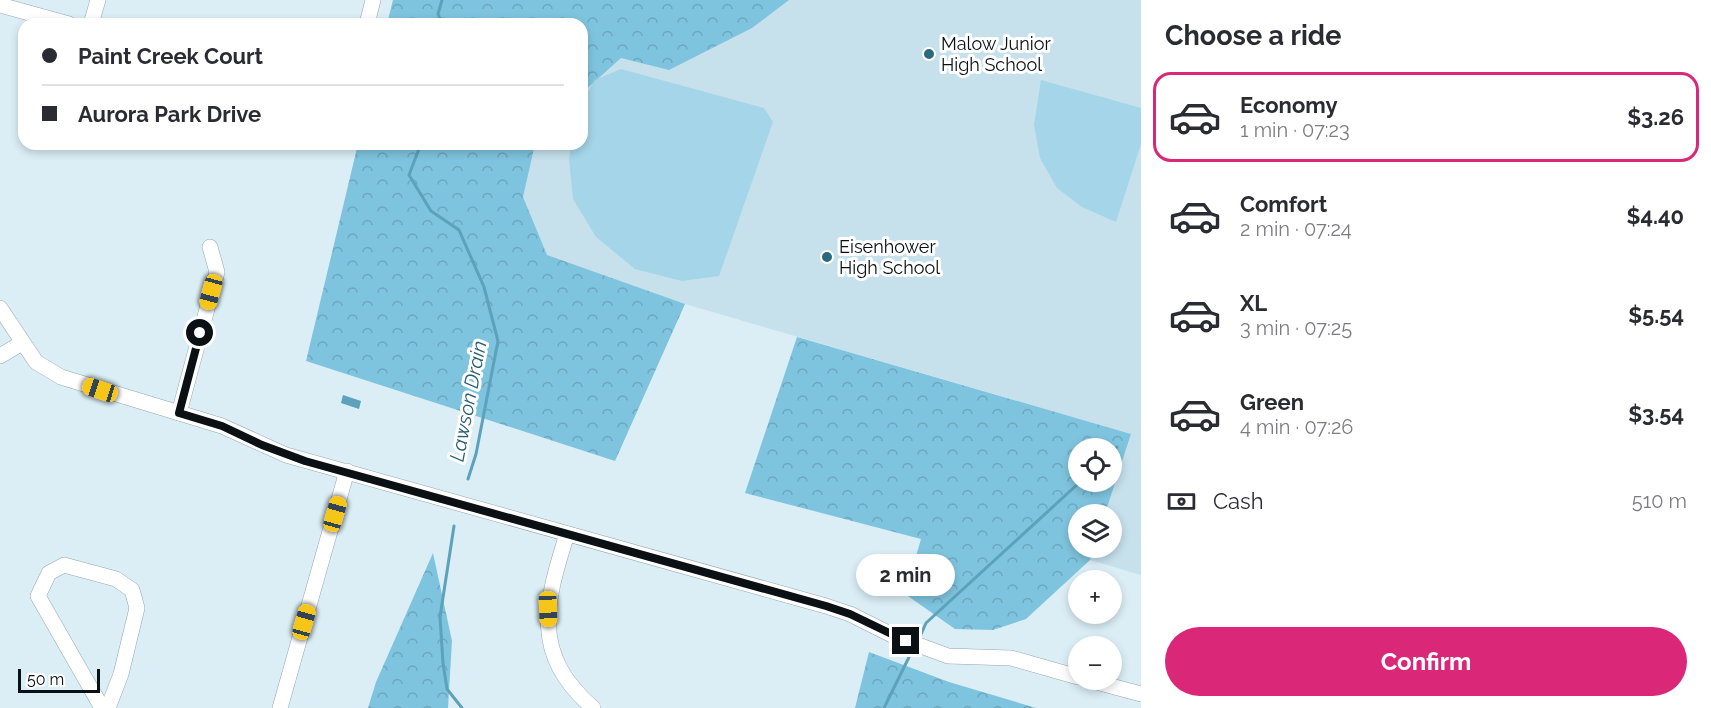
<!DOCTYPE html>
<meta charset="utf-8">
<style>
body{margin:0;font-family:Raleway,sans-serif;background:#f7f7f7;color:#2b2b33;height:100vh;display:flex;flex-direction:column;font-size:22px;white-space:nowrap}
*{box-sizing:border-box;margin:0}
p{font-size:20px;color:#7c7c81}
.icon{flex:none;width:33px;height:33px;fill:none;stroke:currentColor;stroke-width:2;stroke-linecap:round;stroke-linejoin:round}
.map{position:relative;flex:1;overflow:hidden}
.sheet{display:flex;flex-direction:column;background:#fff;width:570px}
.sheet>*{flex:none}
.banner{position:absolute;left:18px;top:18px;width:570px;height:132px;border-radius:18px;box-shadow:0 3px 9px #0003;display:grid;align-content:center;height:132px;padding:0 24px;background:#fff}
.tools{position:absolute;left:1068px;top:438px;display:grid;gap:12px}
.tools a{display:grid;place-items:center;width:54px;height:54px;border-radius:50%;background:#fff;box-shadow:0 3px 9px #0003;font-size:30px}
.scale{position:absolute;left:18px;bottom:15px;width:82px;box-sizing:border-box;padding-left:6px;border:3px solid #0a1013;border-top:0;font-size:16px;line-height:21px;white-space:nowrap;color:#0a1013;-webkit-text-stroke:4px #fff;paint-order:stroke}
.end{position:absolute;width:27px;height:27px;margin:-14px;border:8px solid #0a1013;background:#fff;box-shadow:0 0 0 3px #fff}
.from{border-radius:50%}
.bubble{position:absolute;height:42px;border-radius:21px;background:#fff;box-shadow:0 3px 9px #0003;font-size:20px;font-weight:700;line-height:42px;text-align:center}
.car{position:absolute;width:18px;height:36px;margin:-18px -9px;border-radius:8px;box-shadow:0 0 4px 2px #0007;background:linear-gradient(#f5c518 24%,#345 0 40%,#f5c518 0 76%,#345 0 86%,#f5c518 0)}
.banner b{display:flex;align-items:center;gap:21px;height:57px;font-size:22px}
.banner b+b{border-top:2px solid #e1e1e2}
.banner i{width:15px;height:15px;background:#2b2b33}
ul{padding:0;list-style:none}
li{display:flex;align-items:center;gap:18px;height:90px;margin:0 12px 9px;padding:0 12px;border:3px solid transparent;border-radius:18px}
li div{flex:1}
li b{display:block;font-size:22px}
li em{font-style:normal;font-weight:700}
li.selected{border-color:#db2777}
li>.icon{width:54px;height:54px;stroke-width:1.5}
h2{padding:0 24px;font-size:27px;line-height:72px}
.pay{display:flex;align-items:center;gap:15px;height:66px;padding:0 24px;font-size:22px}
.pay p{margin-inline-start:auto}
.action{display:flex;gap:12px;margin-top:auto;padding:12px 24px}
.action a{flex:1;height:69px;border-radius:36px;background:#db2777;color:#fff;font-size:24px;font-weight:700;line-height:69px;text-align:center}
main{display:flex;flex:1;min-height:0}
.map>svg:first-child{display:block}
</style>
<main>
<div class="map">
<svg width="1141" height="708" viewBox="0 0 1141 708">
<defs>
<pattern id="forest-crowns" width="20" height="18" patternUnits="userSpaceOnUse" patternTransform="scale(1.5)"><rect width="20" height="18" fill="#7fc4de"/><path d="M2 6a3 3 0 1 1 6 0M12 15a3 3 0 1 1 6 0" fill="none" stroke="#6ca7be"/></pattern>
</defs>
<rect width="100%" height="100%" fill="#dbeef6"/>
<path fill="#c6e1ec" d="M393 0H1141V575L1090 560 1095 548H1112V514H1105L1131 434 685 304 343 209 358 144H582V24H387Z"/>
<g fill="url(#forest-crowns)" fill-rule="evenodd">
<path d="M393 0H789L752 28 669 70 621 58 582 93V24H387Z"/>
<path d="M358 144H535L523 197 547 255 685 304 615 461 306 361Z"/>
<path d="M797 337 1131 434 1105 514H1078V548H1095L1090 560 1026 619 993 630 955 629 905 594 921 539 745 493ZM1078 448H1112V482H1078Z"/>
<path d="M433 553 452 641 448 708H368L376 682Z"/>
<path d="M869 652 949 682 1036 708H855Z"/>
</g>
<g fill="#a4d5e8">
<path d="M621 69 764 108 773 122 719 276 682 281 635 269 596 237 573 199 569 159 571 144H582V102L595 80Z"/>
<path d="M1041 80 1141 108V144L1116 222 1082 207 1057 188 1040 158 1034 125Z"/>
</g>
<path fill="#5da1ba" d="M343 395 361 401 359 409 341 403Z"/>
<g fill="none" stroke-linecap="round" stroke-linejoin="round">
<g stroke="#5da1ba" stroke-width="3">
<path d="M442 0 438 14 442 24"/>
<path d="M423 144 420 146 409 175 431 211 459 230 484 287 498 341 476 454 468 479"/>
<path d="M1112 452 1117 447"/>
<path d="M454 526 440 617 443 663 447 689 462 708"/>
<path d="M919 639 926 623 1080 482"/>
<path d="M884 708 914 647"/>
</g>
<g stroke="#95a7ae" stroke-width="16">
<g id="minor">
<path d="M0 5 69 24"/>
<path d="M91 24 98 0"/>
<path d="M367 24 373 0"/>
<path d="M0 308 36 362 61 377 222 426 286 455 826 606 850 614 894 636 948 656 1011 658 1078 677"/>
<path d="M0 356 22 343"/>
<path d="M179 413 217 272 210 247"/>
<path d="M567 534C545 604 531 654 593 708"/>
<path d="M1089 680 1141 694"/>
<path d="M102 708 38 596 49 573 64 565 116 579 132 590 137 608 121 674 108 708"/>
<path d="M280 708 347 471"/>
</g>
</g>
<use href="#minor" stroke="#fff" stroke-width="15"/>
</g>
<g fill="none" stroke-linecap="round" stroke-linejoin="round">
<path stroke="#0a1013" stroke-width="8" d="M200 333 179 413 222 426 262 445 305 461 826 606 850 614 906 641"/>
</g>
<g fill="#2a697e" stroke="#fff" stroke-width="2">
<circle cx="929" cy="54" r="6"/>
<circle cx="827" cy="257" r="6"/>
</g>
<g text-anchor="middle" stroke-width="6" stroke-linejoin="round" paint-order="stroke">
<g font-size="18" fill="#0a1013" stroke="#fff" text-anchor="start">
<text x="941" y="50">Malow Junior<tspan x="941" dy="21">High School</tspan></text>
<text x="839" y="253">Eisenhower<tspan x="839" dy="21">High School</tspan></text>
</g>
<g font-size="20" font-style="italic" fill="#275e71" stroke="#fff">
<text transform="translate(468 401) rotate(-79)" y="7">Lawson Drain</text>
</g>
</g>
</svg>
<div class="tools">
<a><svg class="icon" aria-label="locate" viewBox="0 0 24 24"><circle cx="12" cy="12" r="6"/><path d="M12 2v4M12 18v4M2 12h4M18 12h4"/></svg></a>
<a><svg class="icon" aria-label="layers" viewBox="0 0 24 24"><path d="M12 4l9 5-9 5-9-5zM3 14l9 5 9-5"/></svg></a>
<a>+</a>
<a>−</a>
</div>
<div class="scale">50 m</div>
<i class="end from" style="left:200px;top:333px"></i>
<i class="end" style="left:906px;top:641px"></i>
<div class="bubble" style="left:856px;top:554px;width:99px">2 min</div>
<i class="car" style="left:211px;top:292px;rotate:195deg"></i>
<i class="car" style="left:100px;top:390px;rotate:288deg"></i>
<i class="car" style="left:335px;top:514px;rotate:16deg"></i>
<i class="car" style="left:548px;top:609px;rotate:178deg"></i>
<i class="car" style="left:304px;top:622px;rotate:16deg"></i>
<div class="banner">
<b><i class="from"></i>Paint Creek Court</b>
<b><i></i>Aurora Park Drive</b>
</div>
</div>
<section class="sheet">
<h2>Choose a ride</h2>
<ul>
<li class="selected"><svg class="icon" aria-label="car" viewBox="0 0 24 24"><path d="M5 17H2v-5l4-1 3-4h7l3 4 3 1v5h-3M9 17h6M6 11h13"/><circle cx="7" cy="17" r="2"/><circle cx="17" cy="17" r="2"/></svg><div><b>Economy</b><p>1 min · 07:23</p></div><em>$3.26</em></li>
<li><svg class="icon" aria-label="car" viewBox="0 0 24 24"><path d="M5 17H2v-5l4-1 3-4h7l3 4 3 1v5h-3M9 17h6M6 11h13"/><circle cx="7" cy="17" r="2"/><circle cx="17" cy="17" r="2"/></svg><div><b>Comfort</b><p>2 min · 07:24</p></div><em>$4.40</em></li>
<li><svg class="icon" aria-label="car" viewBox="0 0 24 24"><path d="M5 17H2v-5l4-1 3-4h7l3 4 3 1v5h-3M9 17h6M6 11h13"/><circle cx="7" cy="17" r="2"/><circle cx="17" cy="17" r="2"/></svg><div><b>XL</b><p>3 min · 07:25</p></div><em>$5.54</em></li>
<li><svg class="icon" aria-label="car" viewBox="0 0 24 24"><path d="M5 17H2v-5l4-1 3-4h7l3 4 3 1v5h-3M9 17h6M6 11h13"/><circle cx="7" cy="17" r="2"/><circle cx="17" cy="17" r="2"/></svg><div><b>Green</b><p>4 min · 07:26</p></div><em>$3.54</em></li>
</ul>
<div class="pay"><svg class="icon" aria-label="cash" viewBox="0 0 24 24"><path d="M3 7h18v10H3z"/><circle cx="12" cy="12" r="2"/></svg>Cash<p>510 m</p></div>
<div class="action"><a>Confirm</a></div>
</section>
</main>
